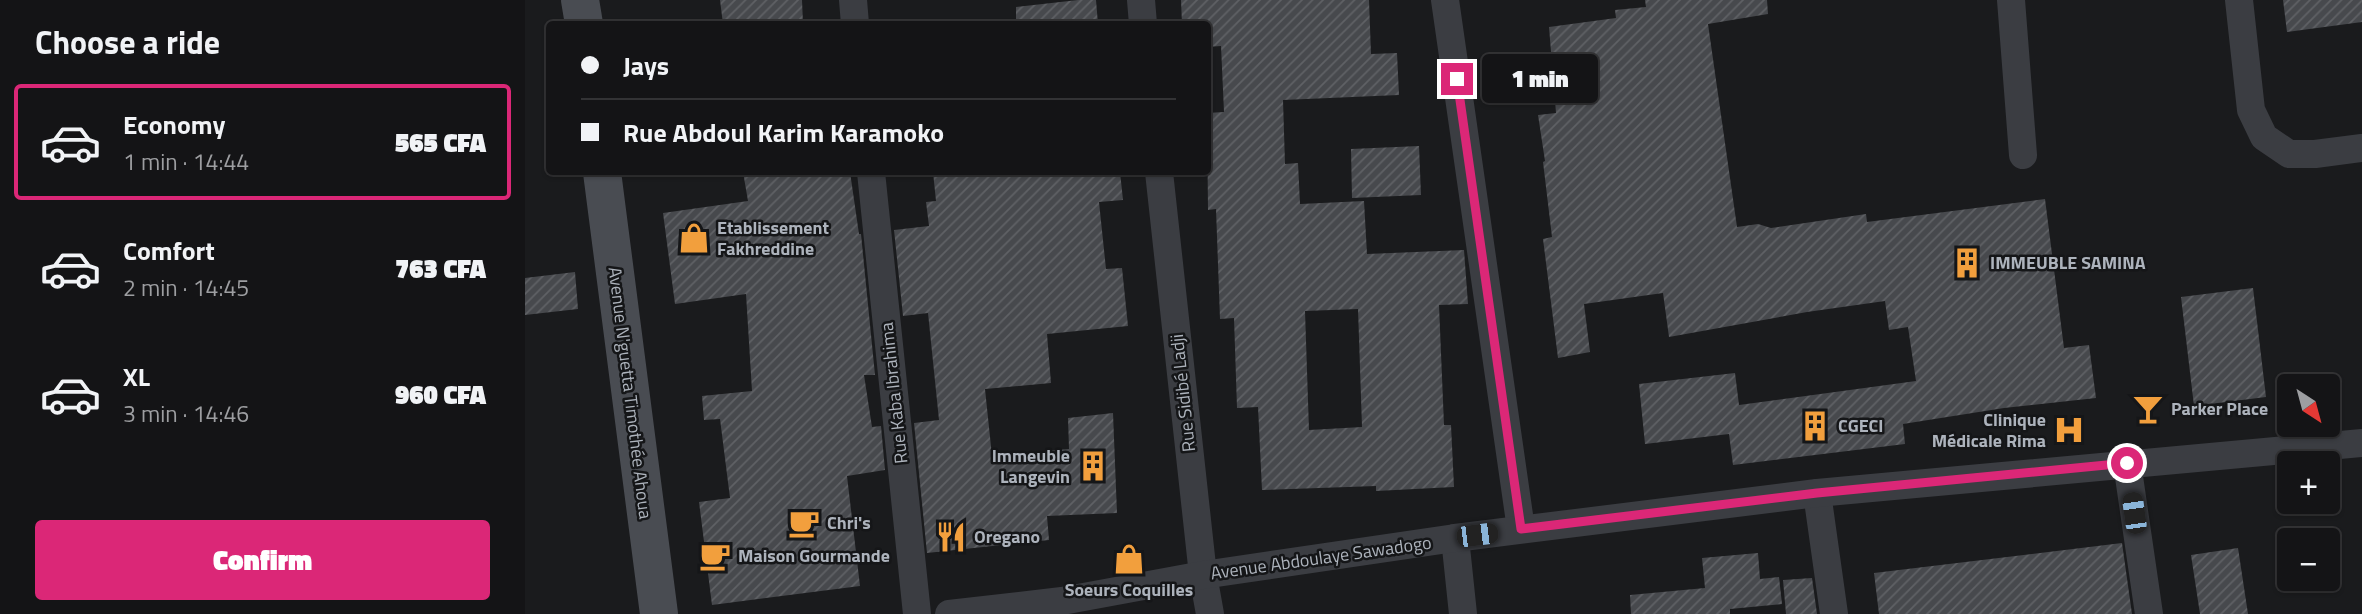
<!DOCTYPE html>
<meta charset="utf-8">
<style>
body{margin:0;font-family:"Titillium Web",sans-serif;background:#1d1d1f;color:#f1f3f6;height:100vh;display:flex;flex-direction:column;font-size:26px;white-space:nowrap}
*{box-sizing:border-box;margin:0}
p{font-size:23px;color:#9d9ea1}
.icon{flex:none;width:38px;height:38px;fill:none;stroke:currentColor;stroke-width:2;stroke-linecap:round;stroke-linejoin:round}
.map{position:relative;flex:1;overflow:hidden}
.drawer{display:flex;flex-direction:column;background:#141416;width:525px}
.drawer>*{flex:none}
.top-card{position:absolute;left:21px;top:21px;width:665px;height:154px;border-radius:7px;box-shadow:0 2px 5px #0004,0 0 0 2px #333335;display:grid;align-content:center;height:154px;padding:0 35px;background:#141416}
.needle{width:46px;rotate:144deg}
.buttons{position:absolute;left:1752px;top:374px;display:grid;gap:14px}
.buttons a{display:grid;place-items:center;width:63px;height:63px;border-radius:7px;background:#141416;box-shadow:0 2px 5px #0004,0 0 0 2px #333335;font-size:35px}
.end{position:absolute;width:32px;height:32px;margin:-16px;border:9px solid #db2777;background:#fff;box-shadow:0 0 0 4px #fff}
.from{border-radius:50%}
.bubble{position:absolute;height:49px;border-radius:7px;background:#141416;box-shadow:0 2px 5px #0004,0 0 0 2px #333335;font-size:23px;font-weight:800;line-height:49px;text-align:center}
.car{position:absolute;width:21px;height:42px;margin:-21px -10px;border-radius:9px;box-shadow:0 0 5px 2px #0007;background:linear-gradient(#222 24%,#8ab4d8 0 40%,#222 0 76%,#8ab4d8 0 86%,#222 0)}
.top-card b{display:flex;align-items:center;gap:24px;height:66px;font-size:26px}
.top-card b+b{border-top:2px solid #333335}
.top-card i{width:18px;height:18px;background:#f1f3f6}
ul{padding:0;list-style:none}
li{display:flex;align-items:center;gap:21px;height:116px;margin:0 14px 10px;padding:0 21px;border:4px solid transparent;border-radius:7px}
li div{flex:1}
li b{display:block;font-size:26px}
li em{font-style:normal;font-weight:800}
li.on{border-color:#db2777}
li>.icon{width:63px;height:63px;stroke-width:1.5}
h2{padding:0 35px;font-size:32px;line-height:84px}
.cta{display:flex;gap:14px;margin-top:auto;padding:14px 35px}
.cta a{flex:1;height:80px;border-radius:7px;background:#db2777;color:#fff;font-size:28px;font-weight:800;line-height:80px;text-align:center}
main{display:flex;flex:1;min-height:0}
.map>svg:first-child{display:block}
</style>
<main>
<section class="drawer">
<h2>Choose a ride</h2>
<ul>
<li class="on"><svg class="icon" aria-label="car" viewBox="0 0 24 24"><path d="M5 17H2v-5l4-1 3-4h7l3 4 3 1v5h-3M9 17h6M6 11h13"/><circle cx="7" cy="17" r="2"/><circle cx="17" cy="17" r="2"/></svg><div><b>Economy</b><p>1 min · 14:44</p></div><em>565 CFA</em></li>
<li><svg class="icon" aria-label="car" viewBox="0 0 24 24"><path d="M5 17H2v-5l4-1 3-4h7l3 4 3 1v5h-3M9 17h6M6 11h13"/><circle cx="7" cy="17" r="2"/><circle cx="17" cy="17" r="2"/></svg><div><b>Comfort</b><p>2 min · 14:45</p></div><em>763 CFA</em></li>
<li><svg class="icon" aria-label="car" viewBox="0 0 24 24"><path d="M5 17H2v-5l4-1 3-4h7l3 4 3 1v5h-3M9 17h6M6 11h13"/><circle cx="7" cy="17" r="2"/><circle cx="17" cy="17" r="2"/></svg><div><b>XL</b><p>3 min · 14:46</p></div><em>960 CFA</em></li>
</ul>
<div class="cta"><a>Confirm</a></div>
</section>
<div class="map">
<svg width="1837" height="614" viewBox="0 0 1837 614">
<defs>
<pattern id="building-hatch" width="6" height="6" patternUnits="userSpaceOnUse" patternTransform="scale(1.75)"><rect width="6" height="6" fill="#47494d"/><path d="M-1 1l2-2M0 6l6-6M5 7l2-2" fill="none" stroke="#5f6165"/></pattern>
</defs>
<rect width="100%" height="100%" fill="#1a1b1d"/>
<g fill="url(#building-hatch)" fill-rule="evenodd">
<path d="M195 0H277L278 24H198Z"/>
<path d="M553 0H571L573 24H491V7Z"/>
<path d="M656 0H844L846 54 872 53 874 95 758 100 760 164 773 163 775 204 839 201 842 254 939 250 943 304 914 305 919 425H926L929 487 851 491V486L737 490 733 407 712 408 709 318 695 319 691 209 683 210 682 113 699 112 696 46 682 47V24H657ZM833 309 837 427 784 430 780 311Z"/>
<path d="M1120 0H1242L1243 14 1183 24 1212 227 1233 224 1246 228 1341 214 1342 222 1520 199 1539 348 1564 345 1571 398 1479 408 1378 424 1380 444 1208 465 1204 434 1120 444 1114 384 1210 373 1214 405 1391 381 1383 327 1364 330 1360 301 1282 312 1144 337 1138 293 1059 304 1065 352 1033 358 1018 239 1027 237 1018 162 1020 161 1013 115 1031 113 1024 27 1091 18 1090 10 1121 7Z"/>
<path d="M1758 0H1837V22L1762 32Z"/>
<path d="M894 146 896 195 827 198 826 149Z"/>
<path d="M218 172H325L334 234H336L350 375H339L347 427 356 426 360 470 322 476 335 586 187 605 174 502 205 498 195 419 179 420 177 396 227 391 221 294 150 304 138 213 223 201Z"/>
<path d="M408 172H595L598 200 574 202 581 269 597 268 603 326 522 334 526 383 460 389 467 456 544 449 543 418 588 413 592 513 522 516 524 540 402 553 389 423 414 420 403 313 378 316 369 230 404 226 401 202 411 201Z"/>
<path d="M50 272 53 309 0 315V278Z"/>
<path d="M1728 288 1741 397 1669 406 1656 297Z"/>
<path d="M1597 543 1607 614H1354L1349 573Z"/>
<path d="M1713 548 1723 614H1675L1666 555Z"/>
<path d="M1233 553 1235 579 1254 577 1257 604 1205 609V614H1106L1105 595 1180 588 1177 558Z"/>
<path d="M1287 578 1292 614H1261L1258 580Z"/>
</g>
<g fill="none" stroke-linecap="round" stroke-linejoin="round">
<g stroke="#3b3d42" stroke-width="28">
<path d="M328 0 330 24"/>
<path d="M616 0 618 24"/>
<path d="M920 0 996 529"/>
<path d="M1486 0 1498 155"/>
<path d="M1714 0 1726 110 1739 137 1764 154H1790L1837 148"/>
<path d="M346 172 392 614"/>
<path d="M634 172 678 575 685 614"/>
<path d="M1602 463 1624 614"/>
<path d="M1292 493 1309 614"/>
<path d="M930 538 938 614"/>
<path d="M424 614 537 601 678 575 930 538 1292 493 1837 443"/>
</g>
<g stroke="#494c52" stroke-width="38">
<path d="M55 0 59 24"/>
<path d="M77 172 134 614"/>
</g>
</g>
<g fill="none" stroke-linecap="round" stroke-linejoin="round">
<path stroke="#db2777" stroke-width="9" d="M932 79 996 529 1292 493 1602 463"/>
</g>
<defs>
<g id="shop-bare" transform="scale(2.415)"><path d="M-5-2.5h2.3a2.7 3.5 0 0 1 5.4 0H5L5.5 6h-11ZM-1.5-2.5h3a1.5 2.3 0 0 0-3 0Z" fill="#f29f3d" stroke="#151618" stroke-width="2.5" paint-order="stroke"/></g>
<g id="building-bare" transform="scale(2.415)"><path d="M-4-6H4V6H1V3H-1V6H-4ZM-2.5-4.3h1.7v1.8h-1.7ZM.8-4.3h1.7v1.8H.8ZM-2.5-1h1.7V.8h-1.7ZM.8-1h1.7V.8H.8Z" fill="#f29f3d" stroke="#151618" stroke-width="2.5" paint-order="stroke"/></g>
<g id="bar-bare" transform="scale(2.415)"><path d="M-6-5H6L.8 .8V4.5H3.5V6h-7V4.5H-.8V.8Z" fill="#f29f3d" stroke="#151618" stroke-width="2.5" paint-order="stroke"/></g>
<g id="hospital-bare" transform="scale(2.415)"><path d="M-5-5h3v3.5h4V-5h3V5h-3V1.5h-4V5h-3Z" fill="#f29f3d" stroke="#151618" stroke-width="2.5" paint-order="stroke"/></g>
<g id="cafe-bare" transform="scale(2.415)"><path d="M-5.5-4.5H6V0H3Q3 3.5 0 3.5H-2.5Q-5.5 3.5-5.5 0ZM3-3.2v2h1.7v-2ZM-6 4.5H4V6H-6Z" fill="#f29f3d" stroke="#151618" stroke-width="2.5" paint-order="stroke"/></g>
<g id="restaurant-bare" transform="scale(2.415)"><path d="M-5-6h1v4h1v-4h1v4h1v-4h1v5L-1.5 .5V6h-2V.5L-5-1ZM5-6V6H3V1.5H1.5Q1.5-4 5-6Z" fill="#f29f3d" stroke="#151618" stroke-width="2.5" paint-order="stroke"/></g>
</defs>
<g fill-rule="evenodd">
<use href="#shop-bare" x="169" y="238"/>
<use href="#building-bare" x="1442" y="263"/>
<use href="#bar-bare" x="1623" y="409"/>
<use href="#building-bare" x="1290" y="426"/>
<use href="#hospital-bare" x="1544" y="430"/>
<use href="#building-bare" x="568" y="466"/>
<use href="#cafe-bare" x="279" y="523"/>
<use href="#restaurant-bare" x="426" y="537"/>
<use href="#cafe-bare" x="190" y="556"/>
<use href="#shop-bare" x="604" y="559"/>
</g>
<g text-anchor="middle" stroke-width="5" stroke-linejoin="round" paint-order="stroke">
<g font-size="18" font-weight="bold" fill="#adb3bc" stroke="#151618" text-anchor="start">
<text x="192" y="234">Etablissement<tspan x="192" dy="21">Fakhreddine</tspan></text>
<text x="1465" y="269">IMMEUBLE SAMINA</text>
<text x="1646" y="415">Parker Place</text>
<text x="1521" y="426" text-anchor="end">Clinique<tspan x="1521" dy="21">Médicale Rima</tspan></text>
<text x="1313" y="432">CGECI</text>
<text x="545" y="462" text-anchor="end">Immeuble<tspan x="545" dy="21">Langevin</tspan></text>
<text x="302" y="529">Chri's</text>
<text x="449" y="543">Oregano</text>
<text x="213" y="562">Maison Gourmande</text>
<text x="604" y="596" text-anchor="middle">Soeurs Coquilles</text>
</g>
<g font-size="18" fill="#adb3bc" stroke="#151618">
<text transform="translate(105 393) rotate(83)" y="6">Avenue N'guetta Timothée Ahoua</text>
<text transform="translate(369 393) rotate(-96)" y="6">Rue Kaba Ibrahima</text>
<text transform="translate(658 393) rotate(-96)" y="6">Rue Sidibé Ladji</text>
<text transform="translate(796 558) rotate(-8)" y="6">Avenue Abdoulaye Sawadogo</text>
</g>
</g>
</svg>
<div class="buttons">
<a><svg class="needle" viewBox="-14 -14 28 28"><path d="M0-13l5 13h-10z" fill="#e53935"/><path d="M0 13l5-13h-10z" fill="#9d9ea1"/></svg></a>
<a>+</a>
<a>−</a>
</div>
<i class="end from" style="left:1602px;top:463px"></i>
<i class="end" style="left:932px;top:79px"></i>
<div class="bubble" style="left:957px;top:54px;width:116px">1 min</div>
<i class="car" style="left:1609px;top:513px;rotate:352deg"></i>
<i class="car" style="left:952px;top:535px;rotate:83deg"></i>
<div class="top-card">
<b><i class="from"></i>Jays</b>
<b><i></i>Rue Abdoul Karim Karamoko</b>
</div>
</div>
</main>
